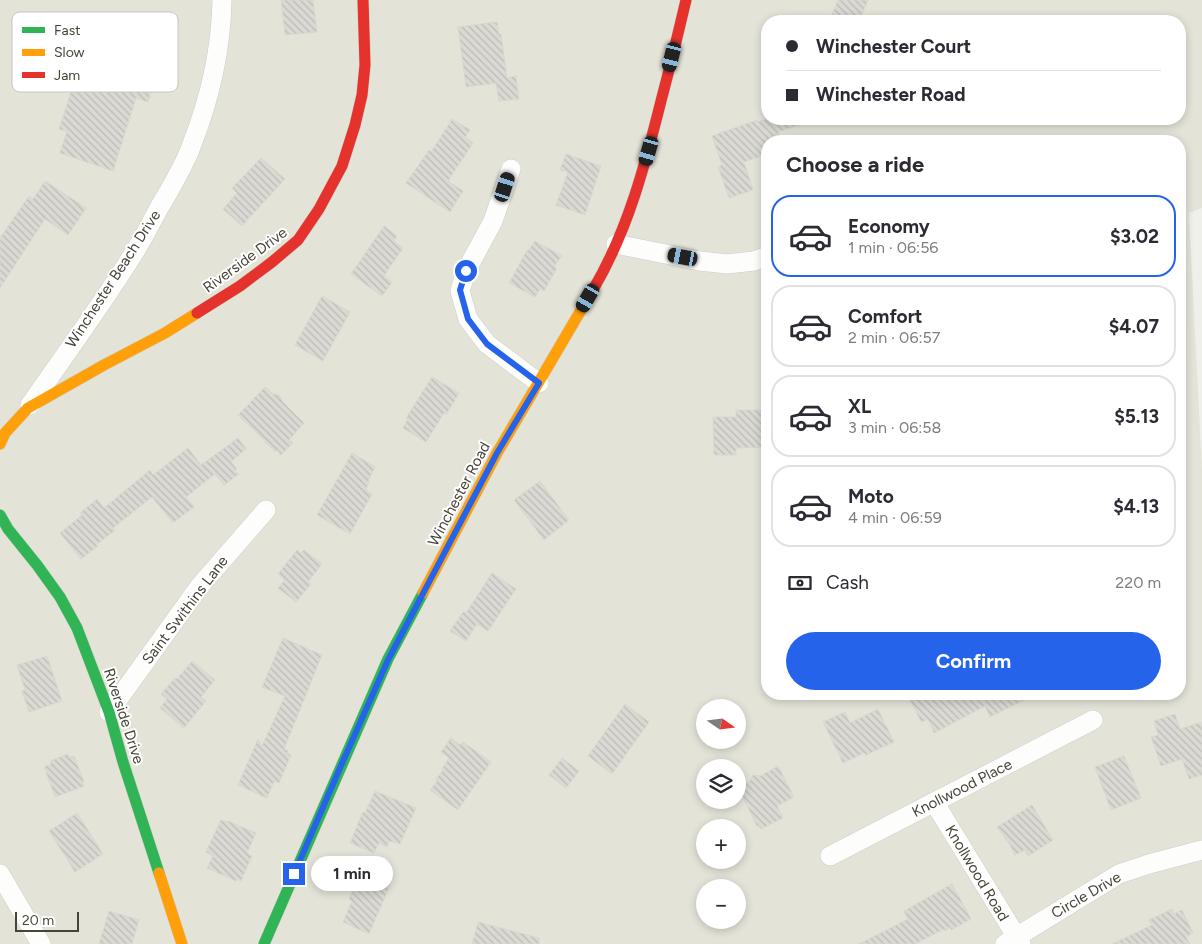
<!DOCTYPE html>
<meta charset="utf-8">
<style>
body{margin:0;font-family:Figtree,sans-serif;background:#f2f2f3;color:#2b2b33;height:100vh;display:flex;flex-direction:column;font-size:19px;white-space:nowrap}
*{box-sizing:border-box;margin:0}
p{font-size:16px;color:#7c7c81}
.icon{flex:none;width:28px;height:28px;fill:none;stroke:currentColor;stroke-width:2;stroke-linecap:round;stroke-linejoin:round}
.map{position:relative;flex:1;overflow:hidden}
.details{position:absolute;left:761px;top:135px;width:425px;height:565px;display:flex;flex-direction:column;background:#fff;border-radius:20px;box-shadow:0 2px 8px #0003}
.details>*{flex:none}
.guide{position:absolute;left:761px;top:15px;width:425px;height:110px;border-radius:20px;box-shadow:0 2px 8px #0003;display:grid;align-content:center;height:110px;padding:0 25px;background:#fff}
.needle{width:32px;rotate:104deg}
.controls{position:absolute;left:696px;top:699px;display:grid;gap:10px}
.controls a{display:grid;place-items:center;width:50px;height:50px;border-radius:50%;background:#fff;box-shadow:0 2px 8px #0003;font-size:25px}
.scale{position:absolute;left:15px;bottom:12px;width:64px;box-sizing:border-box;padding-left:5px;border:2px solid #464337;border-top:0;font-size:14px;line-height:18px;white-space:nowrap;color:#464337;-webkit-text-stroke:4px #fff;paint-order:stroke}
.end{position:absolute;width:22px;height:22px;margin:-11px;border:6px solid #2563eb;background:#fff;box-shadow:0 0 0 2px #fff}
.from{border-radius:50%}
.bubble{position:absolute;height:35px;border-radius:18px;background:#fff;box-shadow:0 2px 8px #0003;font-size:16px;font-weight:700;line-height:35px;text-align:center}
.car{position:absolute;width:15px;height:30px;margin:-15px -8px;border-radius:6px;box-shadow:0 0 4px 1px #0007;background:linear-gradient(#222 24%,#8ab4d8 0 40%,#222 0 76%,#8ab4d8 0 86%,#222 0)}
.guide b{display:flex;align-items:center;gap:18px;height:48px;font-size:19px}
.guide b+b{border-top:1px solid #e1e1e2}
.guide i{width:12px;height:12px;background:#2b2b33}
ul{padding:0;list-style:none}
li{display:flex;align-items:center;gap:15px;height:82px;margin:0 10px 8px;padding:0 15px;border:2px solid #e1e1e2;border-radius:20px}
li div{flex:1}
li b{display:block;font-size:19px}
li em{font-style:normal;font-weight:700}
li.on{border-color:#2563eb}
li>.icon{width:45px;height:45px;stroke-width:1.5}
h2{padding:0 25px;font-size:22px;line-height:60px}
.pay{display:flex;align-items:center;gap:12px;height:55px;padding:0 25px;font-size:19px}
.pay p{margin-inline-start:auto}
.cta{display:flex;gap:10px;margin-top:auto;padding:10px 25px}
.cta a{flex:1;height:58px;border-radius:30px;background:#2563eb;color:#fff;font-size:20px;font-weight:700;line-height:58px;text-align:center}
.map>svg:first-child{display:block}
</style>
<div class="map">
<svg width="1202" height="944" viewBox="0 0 1202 944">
<defs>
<pattern id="building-back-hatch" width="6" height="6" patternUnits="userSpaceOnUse" patternTransform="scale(1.25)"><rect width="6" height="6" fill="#dad9d3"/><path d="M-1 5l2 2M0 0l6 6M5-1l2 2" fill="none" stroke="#bcbbb6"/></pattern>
</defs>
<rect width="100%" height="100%" fill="#f0f0eb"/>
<path fill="#e4e3d8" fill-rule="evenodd" d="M0 0H1202V208L1189 213 1202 470V944H0ZM768 21H1180V119H768ZM768 141H1180V694H768ZM705 708H738V740H705ZM705 768H738V800H705ZM705 828H738V860H705ZM705 888H738V920H705Z"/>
<g fill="url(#building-back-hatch)" stroke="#d8d8d1">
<path d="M281 0H313L317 32 285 35Z"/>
<path d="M838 0H868L859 21H829Z"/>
<path d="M101 12 135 23 121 72 154 83 148 102 136 98 113 171 60 153 67 131 59 129 73 86 56 80 62 63 51 59 58 41 68 45 69 41 76 43 77 41 90 45Z"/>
<path d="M497 22 499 34H501L507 78 516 76 519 99 499 101 496 83 466 87 458 27Z"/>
<path d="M452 119 470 130 465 137 473 143 448 181 463 191 450 212 406 183 429 150 431 152Z"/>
<path d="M766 119H807L808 122 778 132 781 141H768V154L744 162 753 190 729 198 718 167 722 165 712 136 757 120V122Z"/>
<path d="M566 154 601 166 585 215 556 205 568 172 560 170Z"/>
<path d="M261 158 285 179 242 226 223 209 237 193 232 188Z"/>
<path d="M45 181 86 208 68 235 45 219 0 288V238L29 196 33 199Z"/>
<path d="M384 226 397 236 394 241 403 248 384 276 392 282 382 296 351 274Z"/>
<path d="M535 241 562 256 554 266 557 268 544 291 540 289 535 297 509 283 527 250 528 251Z"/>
<path d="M322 296 350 312 323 361 295 345Z"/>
<path d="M432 377 459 393 446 415 444 413 426 442 403 428 408 419 406 418Z"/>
<path d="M265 387 273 394 279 395 283 402 304 423 289 440 293 443 281 455 277 450 275 452 250 426H249L238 415Z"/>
<path d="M736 410H768V447L736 448V455H714L713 417H736Z"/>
<path d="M238 438 246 449 231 462 237 469 235 471 239 474 224 485 215 474 186 497 194 507 173 523 152 497 113 528 114 531 96 545 98 546 81 559 60 533 82 515 80 513 97 499 104 508 150 470 153 475 188 448 201 465Z"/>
<path d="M352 453 375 467 370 477 366 490 372 494 350 534 317 515Z"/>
<path d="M540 481 569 520 544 540 514 500Z"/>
<path d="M297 550 301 553 304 550 322 564 308 582 311 584 296 602 278 588 285 580 278 574Z"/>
<path d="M492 573 516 589 488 631 477 624 466 641 450 631 463 612 466 613Z"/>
<path d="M283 638 322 655 284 749 288 751 287 753 291 755 279 783 274 781 267 798 238 785 258 739 262 746 285 696 262 687Z"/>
<path d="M47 656 62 701 29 712 22 691 25 690 17 665Z"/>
<path d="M192 661 215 680 201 697 206 701 184 728 160 708 167 699 161 694 175 678 177 679Z"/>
<path d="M922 694H1036L990 717 985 706 934 733 928 719 921 722 910 700Z"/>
<path d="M625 704 649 722 612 774 588 756Z"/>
<path d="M878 709 894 742 866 755 864 753 843 763 823 722 845 712 850 723Z"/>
<path d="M1175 714 1180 729 1202 722V775L1189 779 1182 759 1161 766 1151 737 1158 735 1154 721Z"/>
<path d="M451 738 460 745 463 742 491 762 458 810 430 790 437 781 436 779 443 770 442 769 449 758 441 752Z"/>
<path d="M68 754 70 757 74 756 84 782H82L84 786 55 797 44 767 51 764 50 761Z"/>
<path d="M1124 756 1141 798 1111 810 1095 767Z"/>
<path d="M562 758 579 771 566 788 549 775Z"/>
<path d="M778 766 794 797 777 806 783 818 761 829 759 826H757L738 787 750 781 753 775 760 776Z"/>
<path d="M375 791 416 808 400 844 389 841 387 847 379 843 374 853 350 843 363 812 365 813Z"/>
<path d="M1032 805 1053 840 1028 856 1025 850 1015 855 1010 845 997 827Z"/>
<path d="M77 813 103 854 75 872 49 831Z"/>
<path d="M221 820 227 822 228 821 256 833 247 853 252 856 241 881 237 879 236 881 207 868 213 856 206 852Z"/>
<path d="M360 872 390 885 369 934 343 922 352 901 349 899Z"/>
<path d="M952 884 971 919 951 930 950 927 945 931 944 929 915 944H859L908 919 904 911Z"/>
<path d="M1172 909 1174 914 1182 910 1193 933 1186 937 1190 944H1112L1152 925 1149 920Z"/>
<path d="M109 911 139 920 132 944H99Z"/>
<path d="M478 922 539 938V944H472Z"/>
</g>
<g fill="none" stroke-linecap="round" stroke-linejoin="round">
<g stroke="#cecec8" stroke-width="20">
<g id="street">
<path d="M511 169 493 221 466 271 460 291 468 319 487 344 539 383"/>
<path d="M616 244 700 261 727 264 754 261 768 256"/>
<path d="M30 405C66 353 104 302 137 248 145 235 152 221 159 208 170 189 185 165 192 144 210 98 221 50 222 0"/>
<path d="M109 712 199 587 266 510"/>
<path d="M934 802 1021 944"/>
<path d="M830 856 1093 720"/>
<path d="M0 874 41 944"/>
<path d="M1005 944 1119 874 1149 864 1202 850"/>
</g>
</g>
<g stroke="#cfcec2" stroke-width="12">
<g id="fast">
<path d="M0 515 8 529 37 565 60 597 77 628 109 712 123 762 159 873"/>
<path d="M264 944 388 659 423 593"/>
</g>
</g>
<g stroke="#cfcec2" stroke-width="12">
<g id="slow">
<path d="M0 444 5 433 28 408 104 365 165 333 197 313"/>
<path d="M423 593 497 453 594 288"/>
<path d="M159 873 182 944"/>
</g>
</g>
<g stroke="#cfcec2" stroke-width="12">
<g id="jam">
<path d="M594 288C628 230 645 165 661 101 670 67 678 34 686 0"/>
<path d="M197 313 240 286 272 262 298 240 319 209 342 166 355 125 362 95 365 65 363 0"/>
</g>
</g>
<use href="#street" stroke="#fdfdfc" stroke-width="19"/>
<use href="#fast" stroke="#30b455" stroke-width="11"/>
<use href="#slow" stroke="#ff9f0a" stroke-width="11"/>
<use href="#jam" stroke="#e5322d" stroke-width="11"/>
</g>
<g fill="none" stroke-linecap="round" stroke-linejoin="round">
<path stroke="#2563eb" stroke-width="6" d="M294 874 340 768 388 660 497 453 539 383 487 344 468 319 460 290 466 271"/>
</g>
<g text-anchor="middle" stroke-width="4" stroke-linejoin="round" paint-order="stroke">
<g font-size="15" fill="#464337" stroke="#fff">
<text transform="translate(245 260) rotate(-36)" y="5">Riverside Drive</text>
<text transform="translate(113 279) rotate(-57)" y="5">Winchester Beach Drive</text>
<text transform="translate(459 494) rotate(-62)" y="5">Winchester Road</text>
<text transform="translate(185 610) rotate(-53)" y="5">Saint Swithins Lane</text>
<text transform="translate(124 716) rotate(72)" y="5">Riverside Drive</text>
<text transform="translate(962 788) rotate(-27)" y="5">Knollwood Place</text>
<text transform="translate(977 873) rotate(59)" y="5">Knollwood Road</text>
<text transform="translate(1086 895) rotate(-30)" y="5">Circle Drive</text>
</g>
</g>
<rect x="12" y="12" width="166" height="80" rx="8" fill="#fff" stroke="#c8c7c3" stroke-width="1"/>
<rect x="22" y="27" width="23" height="6" fill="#30b455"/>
<rect x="22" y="49" width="23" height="7" fill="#ff9f0a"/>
<rect x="22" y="72" width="23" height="6" fill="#e5322d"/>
<g font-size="14" fill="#464337">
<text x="54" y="35">Fast</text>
<text x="54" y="57">Slow</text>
<text x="54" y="80">Jam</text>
</g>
</svg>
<div class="controls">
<a><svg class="needle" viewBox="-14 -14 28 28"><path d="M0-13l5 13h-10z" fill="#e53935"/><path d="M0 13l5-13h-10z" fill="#7c7c81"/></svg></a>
<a><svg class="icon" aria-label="layers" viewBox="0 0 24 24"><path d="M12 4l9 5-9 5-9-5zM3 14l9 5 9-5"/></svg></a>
<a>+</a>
<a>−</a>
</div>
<div class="scale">20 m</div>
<i class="end from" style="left:466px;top:271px"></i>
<i class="end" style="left:294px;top:874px"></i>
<div class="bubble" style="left:311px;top:856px;width:82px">1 min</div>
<i class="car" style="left:672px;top:57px;rotate:194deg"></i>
<i class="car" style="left:649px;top:151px;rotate:196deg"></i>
<i class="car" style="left:505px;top:187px;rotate:18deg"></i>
<i class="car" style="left:683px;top:257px;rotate:281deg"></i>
<i class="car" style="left:588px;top:298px;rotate:210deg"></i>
<div class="guide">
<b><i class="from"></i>Winchester Court</b>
<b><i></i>Winchester Road</b>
</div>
<section class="details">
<h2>Choose a ride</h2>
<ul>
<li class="on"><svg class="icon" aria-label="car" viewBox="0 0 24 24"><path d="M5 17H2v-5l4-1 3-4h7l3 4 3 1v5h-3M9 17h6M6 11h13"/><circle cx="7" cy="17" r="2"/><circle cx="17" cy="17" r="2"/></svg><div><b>Economy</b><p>1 min · 06:56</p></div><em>$3.02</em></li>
<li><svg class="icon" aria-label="car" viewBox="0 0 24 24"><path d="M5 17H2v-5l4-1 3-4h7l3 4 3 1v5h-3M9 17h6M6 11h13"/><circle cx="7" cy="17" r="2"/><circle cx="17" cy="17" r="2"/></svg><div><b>Comfort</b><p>2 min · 06:57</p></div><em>$4.07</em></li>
<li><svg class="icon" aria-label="car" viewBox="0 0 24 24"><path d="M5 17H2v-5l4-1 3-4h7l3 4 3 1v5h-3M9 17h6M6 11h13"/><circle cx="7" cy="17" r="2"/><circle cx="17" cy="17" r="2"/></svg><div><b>XL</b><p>3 min · 06:58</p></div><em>$5.13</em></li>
<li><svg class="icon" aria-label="car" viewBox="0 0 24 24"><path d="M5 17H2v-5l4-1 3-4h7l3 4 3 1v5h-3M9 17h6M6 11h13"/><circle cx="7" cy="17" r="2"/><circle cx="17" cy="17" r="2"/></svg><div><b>Moto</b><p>4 min · 06:59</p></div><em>$4.13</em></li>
</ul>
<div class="pay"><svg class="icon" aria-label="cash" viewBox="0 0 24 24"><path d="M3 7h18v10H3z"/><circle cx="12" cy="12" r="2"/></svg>Cash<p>220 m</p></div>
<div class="cta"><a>Confirm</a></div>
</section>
</div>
